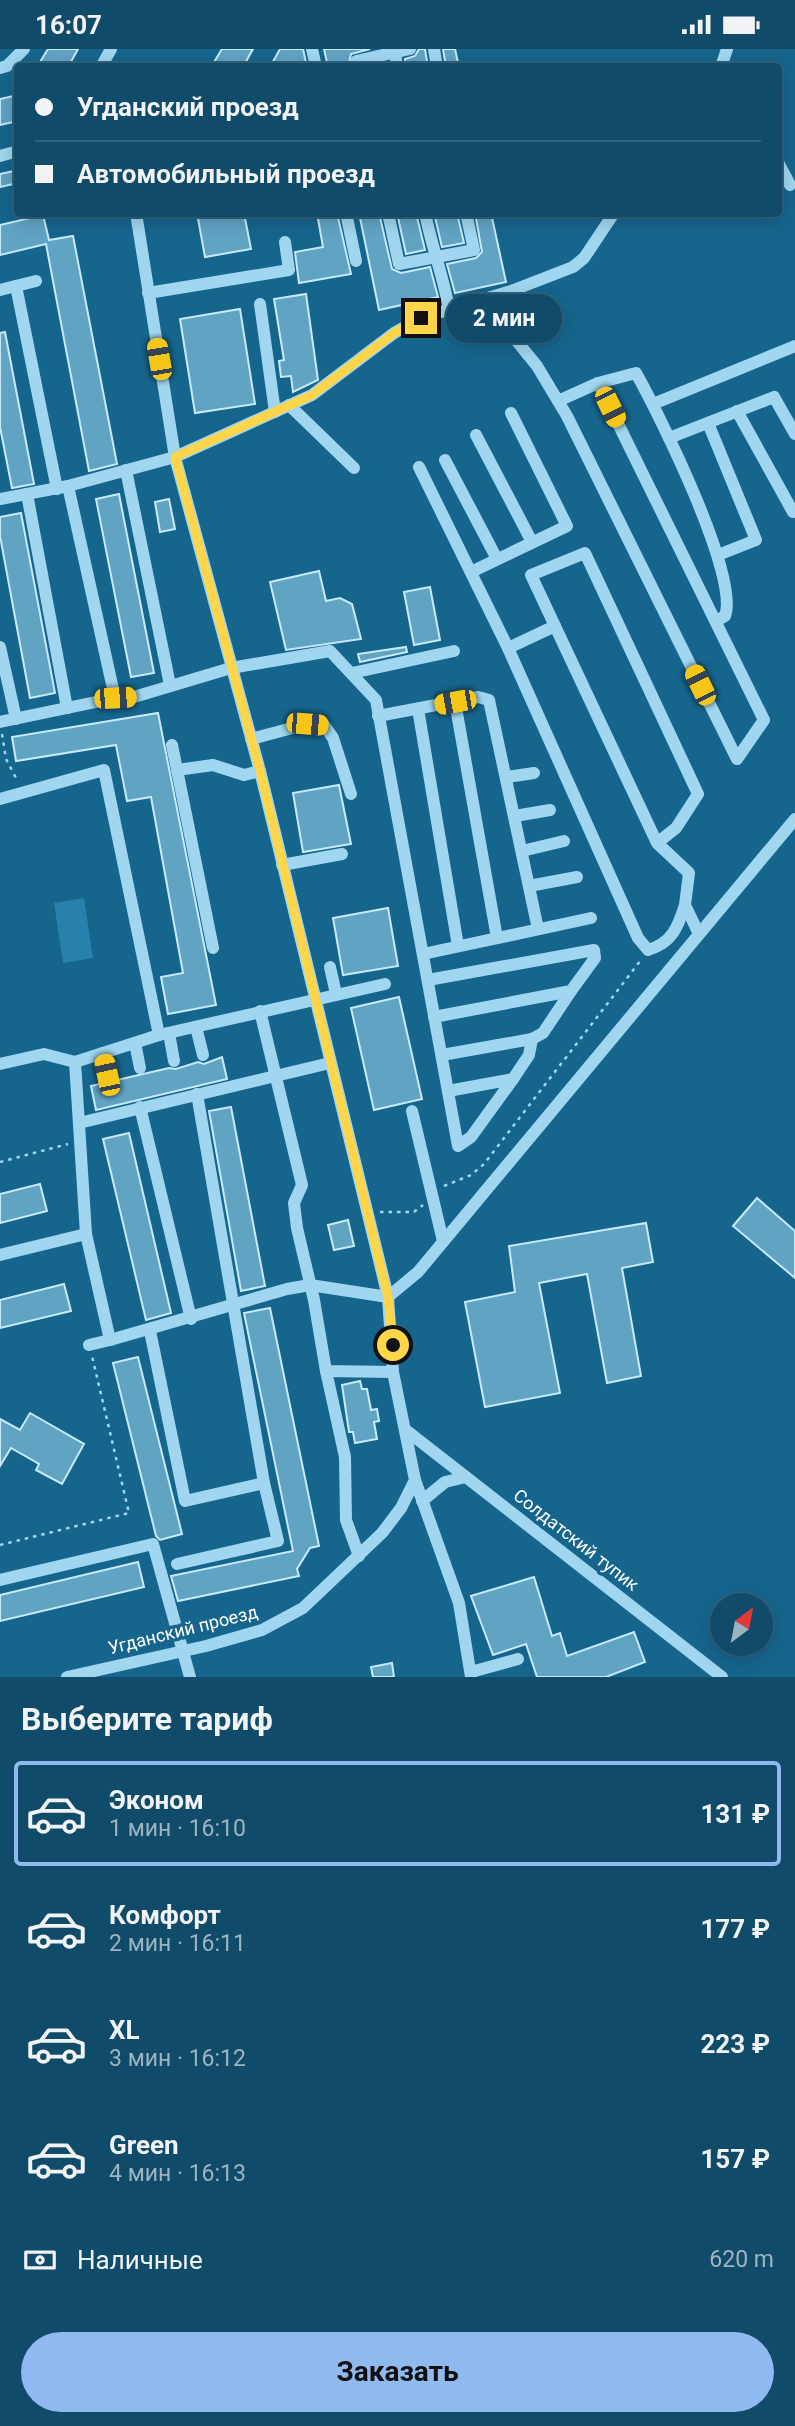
<!DOCTYPE html>
<html lang="ru">
<meta charset="utf-8">
<style>
body{margin:0;font-family:Roboto,sans-serif;background:#1e5672;color:#f1f3f6;height:100vh;display:flex;flex-direction:column;font-size:26px;white-space:nowrap}
*{box-sizing:border-box;margin:0}
p{font-size:23px;color:#9cb4c1}
.icon{flex:none;width:38px;height:38px;fill:none;stroke:currentColor;stroke-width:2;stroke-linecap:round;stroke-linejoin:round}
.map{position:relative;height:1628px;overflow:hidden}
.details{display:flex;flex-direction:column;background:#104c6a;flex:1}
.details>*{flex:none}
.hud{position:absolute;left:14px;top:14px;width:768px;height:154px;border-radius:7px;box-shadow:0 4px 18px #0003,0 0 0 2px #30637e;display:grid;align-content:center;height:154px;padding:0 21px;background:#104c6a}
.needle{width:46px;rotate:32deg}
.tools{position:absolute;left:710px;top:1544px;display:grid;gap:14px}
.tools a{display:grid;place-items:center;width:63px;height:63px;border-radius:50%;background:#104c6a;box-shadow:0 4px 18px #0003,0 0 0 2px #30637e;font-size:35px}
.end{position:absolute;width:32px;height:32px;margin:-16px;border:9px solid #ffd54a;background:#111;box-shadow:0 0 0 4px #111}
.from{border-radius:50%}
.bubble{position:absolute;height:49px;border-radius:24px;background:#104c6a;box-shadow:0 4px 18px #0003,0 0 0 2px #30637e;font-size:23px;font-weight:700;line-height:49px;text-align:center}
.car{position:absolute;width:21px;height:42px;margin:-21px -10px;border-radius:9px;box-shadow:0 0 5px 2px #0007;background:linear-gradient(#f5c518 24%,#345 0 40%,#f5c518 0 76%,#345 0 86%,#f5c518 0)}
.hud b{display:flex;align-items:center;gap:24px;height:66px;font-size:26px}
.hud b+b{border-top:2px solid #30637e}
.hud i{width:18px;height:18px;background:#f1f3f6}
ul{padding:0;list-style:none}
li{display:flex;align-items:center;gap:21px;height:105px;margin:0 14px 10px;padding:0 7px;border:4px solid transparent;border-radius:7px}
li div{flex:1}
li b{display:block;font-size:26px}
li em{font-style:normal;font-weight:700}
li.on{border-color:#90b9f0}
li>.icon{width:63px;height:63px;stroke-width:1.5}
h2{padding:0 21px;font-size:32px;line-height:84px}
.pay{display:flex;align-items:center;gap:18px;height:77px;padding:0 21px;font-size:26px}
.pay p{margin-inline-start:auto}
.action{display:flex;gap:14px;margin-top:auto;padding:14px 21px}
.action a{flex:1;height:80px;border-radius:42px;background:#90b9f0;color:#111;font-size:28px;font-weight:700;line-height:80px;text-align:center}
.status{display:flex;justify-content:space-between;align-items:center;height:49px;padding:0 35px;background:#104c6a;direction:ltr}
.status svg{height:19px;fill:currentColor}
.map>svg:first-child{display:block}
</style>
<div class="status"><b>16:07</b><svg viewBox="0 0 49 12"><path d="M0 12V9h3v3zM5 12V6h3v6zM10 12V3h3v9zM15 12V0h3v12zM26 1h20v11H26zM47 4h2v5h-2z"/></svg></div>
<div class="map">
<svg width="795" height="1628" viewBox="0 0 795 1628">
<rect width="100%" height="100%" fill="#16658d"/>
<path fill="#2881ab" d="M84 849 93 909 63 914 54 854Z"/>
<g fill="#61a3c3" stroke="#c6eafb" stroke-width="2">
<path d="M48 0H78L68 18H37Z"/>
<path d="M222 0H253L243 18H211Z"/>
<path d="M280 0H303L307 18H270Z"/>
<path d="M324 0H370L351 5 348 18H328Z"/>
<path d="M419 0H425L428 18H406L405 10 415 7Z"/>
<path d="M443 0H455L459 18H446Z"/>
<path d="M18 46V72L0 76V50Z"/>
<path d="M18 121V134L0 138V125Z"/>
<path d="M197 164H244L251 200 205 208Z"/>
<path d="M317 164H337L351 225 299 234 295 203 323 198Z"/>
<path d="M359 164H379L392 220 401 224 430 218 438 248 379 261Z"/>
<path d="M397 164H416L425 201 406 205Z"/>
<path d="M434 164H457L464 194 442 198Z"/>
<path d="M475 164H491L506 233 455 244 447 215 476 209 482 203Z"/>
<path d="M43 166 49 191 73 187 117 415 89 422 46 195 0 206V176Z"/>
<path d="M306 245 318 331 293 343 291 327 281 328 279 312 284 311 274 250Z"/>
<path d="M240 260 255 355 195 364 180 270Z"/>
<path d="M5 283 34 435 12 439 0 378V284Z"/>
<path d="M119 445 154 624 131 628 96 450Z"/>
<path d="M169 450 175 480 160 483 155 453Z"/>
<path d="M21 464 55 644 30 649 0 487V468Z"/>
<path d="M319 522 326 552 340 549 352 555 361 590 286 601 270 533Z"/>
<path d="M430 538 440 591 414 596 404 543Z"/>
<path d="M406 598 407 603 360 613 358 605Z"/>
<path d="M158 664 216 956 168 965 161 928 183 924 151 748 127 752 116 696 16 712 12 688Z"/>
<path d="M339 736 351 795 303 803 293 744Z"/>
<path d="M388 859 398 917 343 926 333 869Z"/>
<path d="M399 948 422 1050 374 1061 351 959Z"/>
<path d="M222 1008 227 1030 96 1061 91 1037 169 1019 176 1020 198 1013 204 1015Z"/>
<path d="M231 1058 265 1237 241 1242 209 1062Z"/>
<path d="M129 1084 171 1264 146 1271 103 1090Z"/>
<path d="M40 1135 47 1162 0 1174V1145Z"/>
<path d="M757 1149 795 1182V1229L733 1177Z"/>
<path d="M348 1171 354 1197 334 1201 328 1176Z"/>
<path d="M646 1174 653 1213 622 1219 641 1327 607 1334 587 1225 539 1234 560 1344 485 1358 465 1253 515 1243 509 1197Z"/>
<path d="M64 1235 71 1262 0 1279V1251Z"/>
<path d="M270 1259 319 1497 310 1499 297 1520 299 1527 178 1552 171 1527 293 1502 244 1264Z"/>
<path d="M138 1308 182 1485 160 1491 156 1487 113 1314Z"/>
<path d="M360 1332 362 1340H367L371 1361 377 1360 379 1372 374 1373 377 1390 355 1394 353 1383H349L342 1336Z"/>
<path d="M30 1364 84 1395 62 1435 36 1421 39 1415 11 1399 0 1417V1370L20 1381Z"/>
<path d="M138 1513 144 1538 0 1572V1546Z"/>
<path d="M534 1528 552 1587 560 1584 567 1607 634 1583 645 1613 606 1628H537L526 1595 493 1606 471 1547Z"/>
<path d="M392 1614 394 1628H373L371 1618Z"/>
</g>
<g fill="none" stroke-linecap="round" stroke-linejoin="round">
<g stroke="#a0d6ef" stroke-width="2.5" stroke-dasharray="3.5 5" stroke-linecap="butt">
<path d="M2 685 6 710 17 731"/>
<path d="M0 1113 68 1095"/>
<path d="M444 1137 471 1126 484 1115 641 911"/>
<path d="M380 1163H414L423 1156"/>
<path d="M0 1496 129 1464 92 1307"/>
</g>
<g stroke="#a0d6ef" stroke-width="12">
<path d="M312 0 316 18"/>
<path d="M434 0 437 18"/>
<path d="M395 3 397 18"/>
<path d="M101 18 111 0"/>
<path d="M357 18 356 12 410 0"/>
<path d="M721 18 727 0"/>
<path d="M0 19 7 17 24 0"/>
<path d="M0 107 18 102"/>
<path d="M779 115 790 136"/>
<path d="M346 164 356 212"/>
<path d="M388 164 399 215 474 201 466 164"/>
<path d="M425 164C432 199 443 226 449 260"/>
<path d="M16 237 57 440"/>
<path d="M0 241 36 232"/>
<path d="M148 244 289 221 285 193"/>
<path d="M491 248 507 280 537 317 567 367 737 710 764 671 598 334 558 352"/>
<path d="M260 255 275 363"/>
<path d="M598 334 636 324C659 365 740 528 725 567L716 572"/>
<path d="M653 355 795 297"/>
<path d="M289 356 354 419"/>
<path d="M737 362 793 463"/>
<path d="M708 374 756 491 718 506"/>
<path d="M476 386 532 493"/>
<path d="M669 389 774 348 795 385"/>
<path d="M445 411 497 510"/>
<path d="M419 418 508 599 555 577"/>
<path d="M126 421 170 636"/>
<path d="M68 437 115 649"/>
<path d="M27 445 67 659"/>
<path d="M0 450 68 437 175 408 312 346 394 284 421 269 511 242 573 218 584 209 614 164"/>
<path d="M471 523 567 477 511 364"/>
<path d="M0 598 16 670"/>
<path d="M508 599 638 889 648 901C672 894 678 878 685 856"/>
<path d="M352 624 454 602"/>
<path d="M455 653 497 889"/>
<path d="M418 660 458 897"/>
<path d="M378 667 478 648 489 651 538 880"/>
<path d="M0 673 115 649 134 648 231 619 330 602 376 651 458 1097 471 1088 513 1030"/>
<path d="M251 690 307 675 324 676 333 689 351 745"/>
<path d="M172 696 213 899"/>
<path d="M177 721 213 716 244 726 260 722"/>
<path d="M507 728 534 724"/>
<path d="M0 750 104 721 159 986"/>
<path d="M515 767 550 761"/>
<path d="M657 794 531 526 585 504 698 745 676 779 657 794 689 824 685 856 699 885"/>
<path d="M522 802 564 792"/>
<path d="M282 816 342 805"/>
<path d="M529 837 577 828"/>
<path d="M423 905 591 869"/>
<path d="M330 918 336 945"/>
<path d="M428 931 594 901 595 909 571 942 434 968"/>
<path d="M385 935 159 986 75 1013 86 1185 110 1291 287 1240 310 1236 388 1248 418 1223 795 770"/>
<path d="M260 962 302 1136 294 1154 297 1179 314 1251 326 1322 393 1323"/>
<path d="M196 978 203 1006"/>
<path d="M169 984 174 1012"/>
<path d="M135 994 140 1019"/>
<path d="M102 1004 107 1026"/>
<path d="M442 1006 532 990 543 984 571 942"/>
<path d="M0 1015 44 1005 75 1013"/>
<path d="M448 1042 513 1030 529 1006 532 990"/>
<path d="M140 1058 191 1270"/>
<path d="M412 1062 443 1192"/>
<path d="M79 1074 330 1014"/>
<path d="M0 1206 86 1185"/>
<path d="M150 1282 185 1452 264 1434 197 1045"/>
<path d="M89 1296 110 1291"/>
<path d="M326 1322 345 1408 346 1471 359 1507"/>
<path d="M407 1382 722 1628"/>
<path d="M415 1431 459 1554 471 1628"/>
<path d="M422 1452 445 1433 466 1428"/>
<path d="M177 1515 278 1492 264 1434"/>
<path d="M0 1531 153 1495 190 1628"/>
<path d="M471 1623 518 1610"/>
<path d="M67 1628 206 1597 262 1581 303 1559 382 1484 401 1459 415 1431 393 1323 388 1248 260 722 175 408 136 164"/>
</g>
</g>
<g fill="none" stroke-linecap="round" stroke-linejoin="round">
<path stroke="#ffd54a" stroke-width="9" d="M393 1296 388 1248 260 722 175 408 312 346 394 284 421 269"/>
</g>
<g text-anchor="middle" stroke-width="7" stroke-linejoin="round" paint-order="stroke">
<g font-size="18" fill="#fff" stroke="#16658d">
<text transform="translate(576 1491) rotate(38)" y="6">Солдатский тупик</text>
<text transform="translate(183 1581) rotate(-14)" y="6">Угданский проезд</text>
</g>
</g>
</svg>
<div class="tools">
<a><svg class="needle" viewBox="-14 -14 28 28"><path d="M0-13l5 13h-10z" fill="#e53935"/><path d="M0 13l5-13h-10z" fill="#9cb4c1"/></svg></a>
</div>
<i class="end from" style="left:393px;top:1296px"></i>
<i class="end" style="left:421px;top:269px"></i>
<div class="bubble" style="left:446px;top:245px;width:116px">2 мин</div>
<i class="car" style="left:159px;top:310px;rotate:350deg"></i>
<i class="car" style="left:610px;top:358px;rotate:154deg"></i>
<i class="car" style="left:700px;top:636px;rotate:334deg"></i>
<i class="car" style="left:115px;top:649px;rotate:87deg"></i>
<i class="car" style="left:455px;top:653px;rotate:260deg"></i>
<i class="car" style="left:307px;top:675px;rotate:95deg"></i>
<i class="car" style="left:107px;top:1026px;rotate:348deg"></i>
<div class="hud">
<b><i class="from"></i>Угданский проезд</b>
<b><i></i>Автомобильный проезд</b>
</div>
</div>
<section class="details">
<h2>Выберите тариф</h2>
<ul>
<li class="on"><svg class="icon" aria-label="car" viewBox="0 0 24 24"><path d="M5 17H2v-5l4-1 3-4h7l3 4 3 1v5h-3M9 17h6M6 11h13"/><circle cx="7" cy="17" r="2"/><circle cx="17" cy="17" r="2"/></svg><div><b>Эконом</b><p>1 мин · 16:10</p></div><em>131 ₽</em></li>
<li><svg class="icon" aria-label="car" viewBox="0 0 24 24"><path d="M5 17H2v-5l4-1 3-4h7l3 4 3 1v5h-3M9 17h6M6 11h13"/><circle cx="7" cy="17" r="2"/><circle cx="17" cy="17" r="2"/></svg><div><b>Комфорт</b><p>2 мин · 16:11</p></div><em>177 ₽</em></li>
<li><svg class="icon" aria-label="car" viewBox="0 0 24 24"><path d="M5 17H2v-5l4-1 3-4h7l3 4 3 1v5h-3M9 17h6M6 11h13"/><circle cx="7" cy="17" r="2"/><circle cx="17" cy="17" r="2"/></svg><div><b>XL</b><p>3 мин · 16:12</p></div><em>223 ₽</em></li>
<li><svg class="icon" aria-label="car" viewBox="0 0 24 24"><path d="M5 17H2v-5l4-1 3-4h7l3 4 3 1v5h-3M9 17h6M6 11h13"/><circle cx="7" cy="17" r="2"/><circle cx="17" cy="17" r="2"/></svg><div><b>Green</b><p>4 мин · 16:13</p></div><em>157 ₽</em></li>
</ul>
<div class="pay"><svg class="icon" aria-label="cash" viewBox="0 0 24 24"><path d="M3 7h18v10H3z"/><circle cx="12" cy="12" r="2"/></svg>Наличные<p>620 m</p></div>
<div class="action"><a>Заказать</a></div>
</section>
